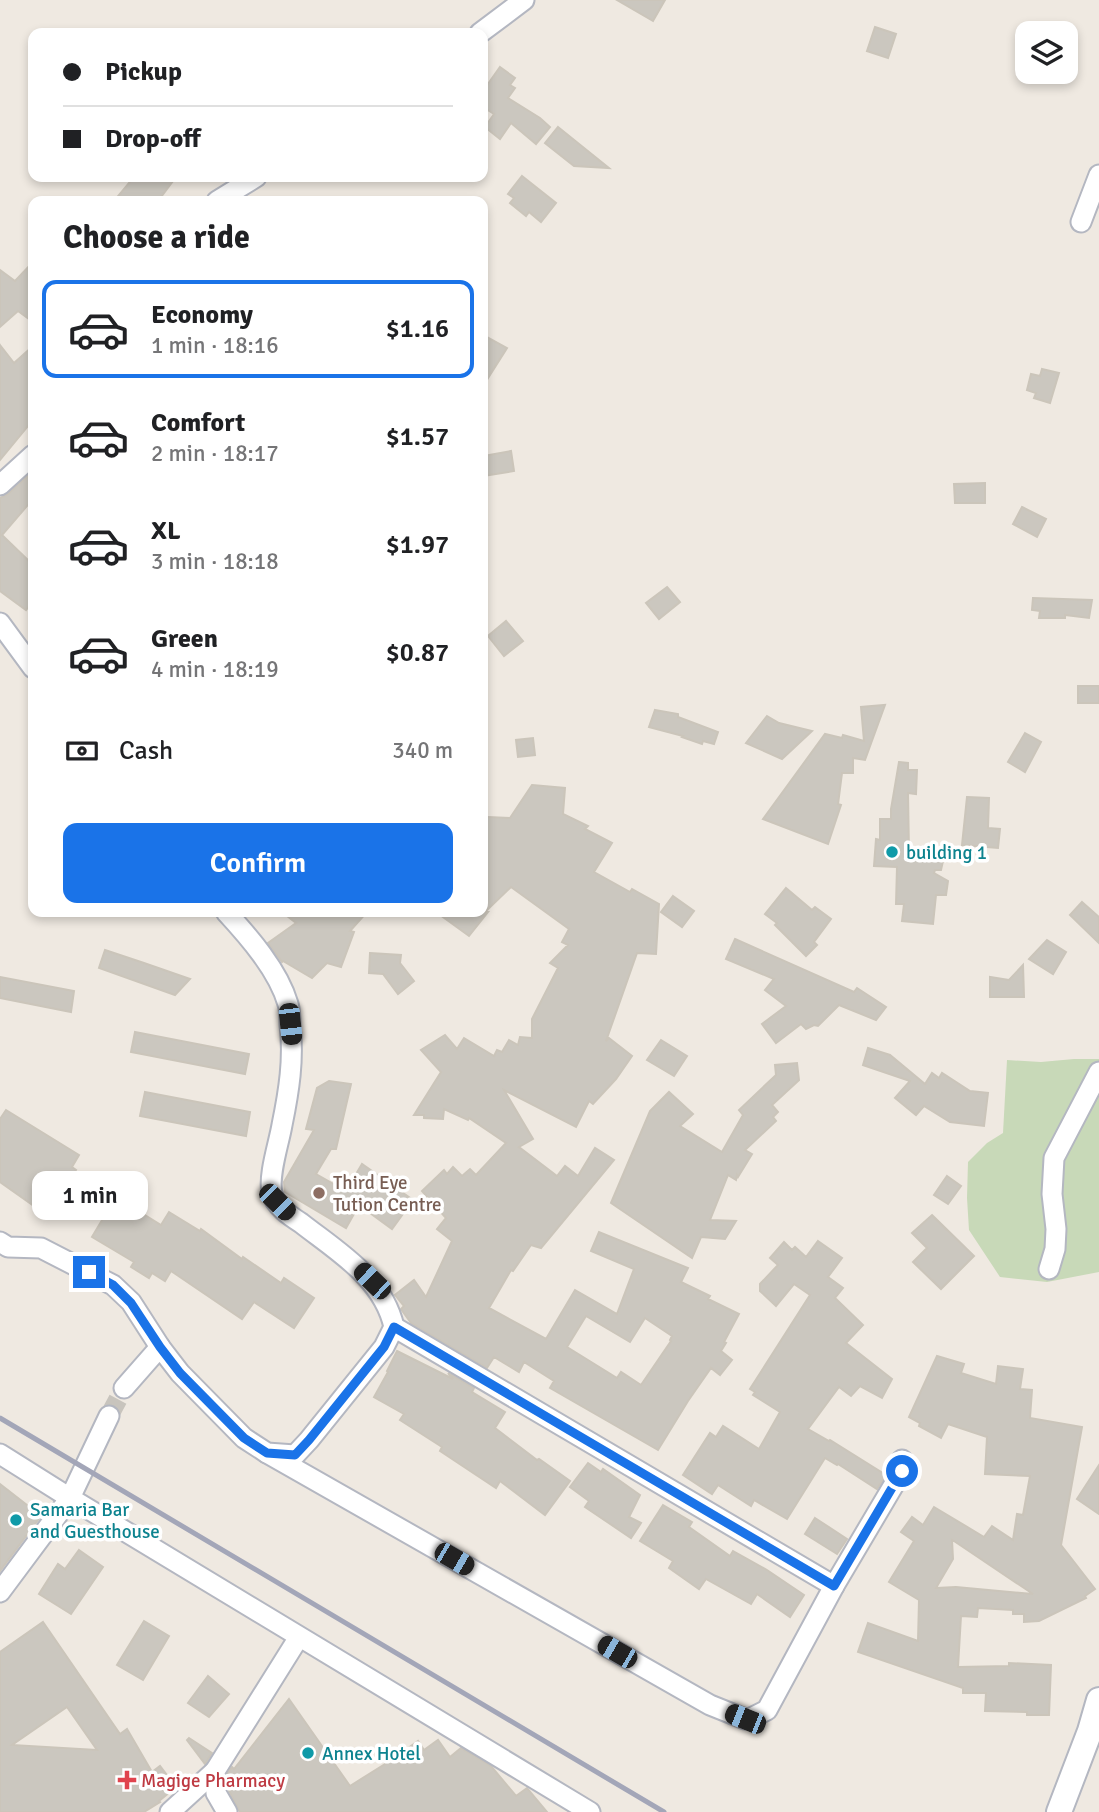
<!DOCTYPE html>
<meta charset="utf-8">
<style>
body{margin:0;font-family:Signika,sans-serif;background:#f2f2f2;color:#202124;height:100vh;display:flex;flex-direction:column;font-size:26px;white-space:nowrap}
*{box-sizing:border-box;margin:0}
p{font-size:23px;color:#757577}
.icon{flex:none;width:38px;height:38px;fill:none;stroke:currentColor;stroke-width:2;stroke-linecap:round;stroke-linejoin:round}
.map{position:relative;flex:1;overflow:hidden}
.details{position:absolute;left:28px;top:196px;width:460px;height:721px;display:flex;flex-direction:column;background:#fff;border-radius:14px;box-shadow:0 4px 10px #0003}
.details>*{flex:none}
.banner{position:absolute;left:28px;top:28px;width:460px;height:154px;border-radius:14px;box-shadow:0 4px 10px #0003;display:grid;align-content:center;height:154px;padding:0 35px;background:#fff}
.fabs{position:absolute;left:1015px;top:21px;display:grid;gap:14px}
.fabs a{display:grid;place-items:center;width:63px;height:63px;border-radius:14px;background:#fff;box-shadow:0 4px 10px #0003;font-size:35px}
.end{position:absolute;width:32px;height:32px;margin:-16px;border:9px solid #1a73e8;background:#fff;box-shadow:0 0 0 4px #fff}
.from{border-radius:50%}
.bubble{position:absolute;height:49px;border-radius:14px;background:#fff;box-shadow:0 4px 10px #0003;font-size:23px;font-weight:600;line-height:49px;text-align:center}
.car{position:absolute;width:21px;height:42px;margin:-21px -10px;border-radius:9px;box-shadow:0 0 5px 2px #0007;background:linear-gradient(#222 24%,#8ab4d8 0 40%,#222 0 76%,#8ab4d8 0 86%,#222 0)}
.banner b{display:flex;align-items:center;gap:24px;height:66px;font-size:26px}
.banner b+b{border-top:2px solid #e0e0e0}
.banner i{width:18px;height:18px;background:#202124}
ul{padding:0;list-style:none}
li{display:flex;align-items:center;gap:21px;height:98px;margin:0 14px 10px;padding:0 21px;border:4px solid transparent;border-radius:14px}
li div{flex:1}
li b{display:block;font-size:26px}
li em{font-style:normal;font-weight:600}
li.current{border-color:#1a73e8}
li>.icon{width:63px;height:63px;stroke-width:1.5}
h2{padding:0 35px;font-size:32px;line-height:84px}
.pay{display:flex;align-items:center;gap:18px;height:77px;padding:0 35px;font-size:26px}
.pay p{margin-inline-start:auto}
.action{display:flex;gap:14px;margin-top:auto;padding:14px 35px}
.action a{flex:1;height:80px;border-radius:14px;background:#1a73e8;color:#fff;font-size:28px;font-weight:600;line-height:80px;text-align:center}
.map>svg:first-child{display:block}
</style>
<div class="map">
<svg width="1099" height="1812" viewBox="0 0 1099 1812">
<rect width="100%" height="100%" fill="#efe9e1"/>
<path fill="#c8d9b8" d="M1074 1059H1099V1272L1047 1282 1000 1277 969 1230 967 1198 968 1162 987 1143 1003 1133 1007 1060 1041 1062Z"/>
<g fill="#cbc7bf" stroke="#cbc5ba" stroke-width="2" fill-rule="evenodd">
<path d="M617 0H665L653 21Z"/>
<path d="M875 27 896 34 888 58 867 51Z"/>
<path d="M500 67 515 78 510 85 515 88 508 98 540 118 550 127 536 144 511 123 500 139 485 127 494 114 483 107V91Z"/>
<path d="M558 127 609 168 574 166 545 143Z"/>
<path d="M522 176 556 203 541 222 529 212 526 216 510 203 514 198 508 194Z"/>
<path d="M134 177H176L158 201H114Z"/>
<path d="M33 262V322L18 311 0 327V270L15 281Z"/>
<path d="M483 335 507 348 483 386Z"/>
<path d="M0 345 14 363 33 346V420L0 460Z"/>
<path d="M1042 369 1059 373 1050 403 1034 398 1036 393 1027 390 1031 374 1040 376Z"/>
<path d="M511 451 514 471 483 476V456Z"/>
<path d="M33 471V499L2 535 33 565V601L26 610 0 591V498L8 494Z"/>
<path d="M985 483V503H955L954 484Z"/>
<path d="M1022 507 1046 519 1037 537 1013 524Z"/>
<path d="M667 587 680 602 659 619 646 603Z"/>
<path d="M1033 598 1092 600 1089 618 1065 615V618H1039L1040 611 1032 610Z"/>
<path d="M506 621 523 641 504 656 488 636Z"/>
<rect x="1078" y="686" width="21" height="17"/>
<path d="M885 705 865 760 853 758V773H842L838 804 841 805 828 844 763 819 825 734 842 738 843 735 864 741 861 707Z"/>
<path d="M655 710 678 714V717L718 732 714 744 703 741 702 744 682 737 683 736 649 727Z"/>
<path d="M767 716 779 723 812 731 782 759 746 743Z"/>
<path d="M1025 733 1041 742 1025 772 1008 762Z"/>
<path d="M533 738 535 755 518 757 516 740Z"/>
<path d="M899 762 908 763V770H917L916 794 908 793 909 853 943 861 941 870H935L934 873 948 881 946 895H936L933 924 902 921 904 904H896L897 867 874 866 876 839 880 840V819H891V809Z"/>
<path d="M532 785 565 788 563 814 588 826 585 829 612 843 594 872 630 892 632 889 659 904 656 954 637 953 606 1041 609 1038 632 1056 616 1079 593 1104 589 1101 576 1127 504 1090 533 1139 519 1147 557 1176 565 1166 578 1176 595 1148 614 1160 541 1248 531 1245 513 1271 511 1270 489 1308 546 1339 575 1290 617 1314 634 1269 591 1251 599 1232 688 1268 681 1282 710 1296 708 1299 739 1314 724 1342 726 1343 721 1351 732 1360 720 1375 711 1368 688 1401 658 1450 550 1388 554 1381 524 1362 519 1372 494 1357 487 1368 411 1323 401 1309 404 1306 395 1295 414 1280 426 1297 452 1241 437 1229 446 1218 422 1191 444 1170 447 1174 453 1167 462 1176 470 1169 476 1175 506 1143 469 1118 468 1120 444 1109 443 1119 424 1118V1115H414L441 1072 421 1050 445 1035 457 1049 464 1038 494 1056 497 1050 502 1052 509 1040 518 1045 520 1037 532 1038V1019L558 968 550 963 568 945 562 942 569 929 511 887 485 912H488L469 936 436 912H483V819H487L488 817 510 818ZM586 1316 630 1342 645 1318 672 1336 670 1340 671 1341 641 1385 621 1372 617 1378 567 1347Z"/>
<path d="M967 797 989 798 988 828 1000 829 998 848 962 845Z"/>
<path d="M786 888 812 910 815 907 831 919 814 942 817 945 806 956 775 925 777 923 765 914Z"/>
<path d="M673 896 694 911 682 927 661 912Z"/>
<path d="M1082 902 1099 917V943L1070 915Z"/>
<path d="M282 912H367L350 931 354 932 341 967 327 963 312 978 283 961 282 962 268 943 296 923Z"/>
<path d="M735 939 854 992 857 988 886 1007 876 1020 839 1005 818 1026 814 1025 806 1029 801 1024 776 1043 762 1024 786 1006 765 990 774 979 726 959Z"/>
<path d="M1047 940 1066 952 1053 974 1029 959Z"/>
<path d="M105 950 144 963 190 979 175 995 99 968Z"/>
<path d="M370 953 401 955 400 963 414 981 398 994 383 974 369 973Z"/>
<path d="M1023 965 1024 997H990V977L1009 980Z"/>
<path d="M0 977 74 991 71 1012 0 998Z"/>
<path d="M135 1032 249 1054 245 1074 131 1052Z"/>
<path d="M661 1040 687 1056 674 1076 647 1060Z"/>
<path d="M868 1048 890 1055 925 1084 932 1073 939 1078 942 1073 970 1091 988 1093 984 1126 950 1122 924 1106 916 1115 895 1098 910 1081 863 1065Z"/>
<path d="M797 1063 799 1080 772 1105 778 1112 773 1117 776 1121 745 1150 752 1154 738 1177 737 1175 736 1180 728 1175 710 1220 736 1221 725 1239 701 1237 692 1258 611 1203 650 1111 669 1092 693 1114 680 1126 722 1152 743 1115 739 1110 776 1075 775 1065Z"/>
<path d="M329 1081 351 1084 336 1149H331L316 1174 346 1191 362 1164 413 1200 392 1229 359 1205 346 1228 285 1192 284 1182 314 1130 306 1129 317 1088Z"/>
<path d="M145 1092 250 1112 246 1136 140 1116Z"/>
<path d="M6 1110 79 1155 72 1167 76 1170 44 1213 0 1182V1119Z"/>
<path d="M947 1176 961 1186 948 1204 934 1195Z"/>
<path d="M116 1197 161 1225 169 1212 200 1231 201 1229 242 1259 243 1257 281 1283 284 1278 314 1298 294 1328 254 1302 242 1319 171 1271 165 1281 152 1273 149 1278 131 1267 134 1262 92 1237Z"/>
<path d="M932 1215 974 1256 941 1289 913 1262 927 1248 912 1233Z"/>
<path d="M818 1241 842 1258 828 1277 843 1288 835 1298 863 1325 846 1343 892 1379 882 1398 860 1386 851 1396 839 1387 808 1429 829 1441 830 1440 886 1475 877 1489 838 1464 837 1465 825 1458 787 1519 754 1500 751 1506 718 1485 712 1494 683 1475 710 1433 716 1437 723 1426 759 1449 780 1412 753 1395 755 1392 750 1389 810 1295 794 1284 776 1306 760 1291V1284L778 1265 770 1258 784 1242 792 1250 795 1247 806 1257Z"/>
<path d="M397 1351 453 1379 448 1373 474 1388 472 1392 505 1412 495 1428 537 1460 539 1459 570 1481 545 1515 500 1481 496 1488 440 1451 442 1447 400 1420 404 1414 374 1397 388 1372 387 1371Z"/>
<path d="M937 1356 964 1364 961 1373 996 1384 998 1366 1023 1369 1020 1389 1032 1390 1030 1418 1082 1427 1061 1545 1095 1589 1085 1596 1086 1598 1039 1621 1024 1622V1614H1013V1610L978 1608 977 1617 961 1616 958 1667 1009 1666V1663L1051 1665 1049 1715H1027V1712L985 1711 986 1693H963V1688L858 1652 868 1623 918 1641 919 1600 889 1582 914 1541 901 1532 912 1517 923 1525 934 1507 984 1537 992 1526 1013 1540 1017 1514 1023 1515 1030 1476 985 1474 987 1437 948 1424 941 1438 919 1426 920 1423 909 1417ZM952 1540 954 1541 1033 1594 956 1587 936 1588 953 1559Z"/>
<path d="M588 1463 601 1472 603 1469 640 1495 629 1517 641 1523 631 1538 585 1507 589 1501 570 1487Z"/>
<path d="M1099 1465V1514L1077 1499Z"/>
<path d="M0 1484 41 1516 0 1571Z"/>
<path d="M663 1505 692 1522 689 1527 730 1556 733 1551 767 1570 804 1595 790 1617 757 1594 751 1604 706 1579 699 1589 669 1568 673 1561 640 1541Z"/>
<path d="M815 1518 847 1539 837 1554 805 1534Z"/>
<path d="M79 1550 103 1567 71 1614 39 1594 58 1564 65 1569Z"/>
<path d="M144 1621 169 1636 143 1680 117 1665Z"/>
<path d="M43 1622 120 1734 127 1729 152 1772 160 1766 176 1787 159 1801 160 1802 144 1812H0V1652ZM67 1707 97 1750 12 1745Z"/>
<path d="M208 1676 229 1694 209 1717 188 1703Z"/>
<path d="M289 1699 350 1786 393 1759 418 1741 424 1750 438 1740 450 1757 461 1748 491 1766 516 1796 527 1788 547 1812H240L228 1789 227 1774 232 1767 234 1769Z"/>
<path d="M189 1738 212 1753 205 1764 187 1740Z"/>
</g>
<g fill="none" stroke-linecap="round" stroke-linejoin="round">
<path stroke="#c8c4bd" stroke-width="19" stroke-dasharray="19 10" stroke-linecap="butt" d="M109 1416 124 1388"/>
<g stroke="#b4b7c1" stroke-width="23">
<g id="minor">
<path d="M480 33 524 0"/>
<path d="M217 201 256 177"/>
<path d="M1081 222 1099 175"/>
<path d="M0 485 33 455"/>
<path d="M0 623 33 668"/>
<path d="M0 1242 8 1247 41 1248 113 1285 131 1302 160 1347"/>
<path d="M1049 1269 1055 1249 1056 1229 1052 1194 1054 1158 1099 1072"/>
<path d="M124 1388 160 1347 180 1373 244 1438 267 1453 295 1455 309 1440 384 1347 394 1327C383 1278 338 1252 301 1223 290 1216 275 1206 272 1193 268 1175 279 1143 282 1125 289 1091 294 1059 290 1025 290 1018 290 1010 288 1004 278 970 249 937 226 912"/>
<path d="M267 1453 710 1705 745 1719 751 1718 767 1710 834 1586 394 1327"/>
<path d="M0 1454 70 1498 590 1812"/>
<path d="M834 1586 902 1471V1460"/>
<path d="M0 1592 70 1498 109 1416"/>
<path d="M170 1812 215 1771"/>
<path d="M227 1812 216 1793 215 1771 299 1637"/>
</g>
</g>
<g stroke="#b4b7c1" stroke-width="28">
<path id="tertiary" d="M1059 1812 1090 1731 1099 1700"/>
</g>
<use href="#minor" stroke="#fff" stroke-width="19"/>
<use href="#tertiary" stroke="#fff" stroke-width="24"/>
<path stroke="#a3a6b8" stroke-width="5" d="M0 1418 664 1812"/>
</g>
<g fill="none" stroke-linecap="round" stroke-linejoin="round">
<path stroke="#1a73e8" stroke-width="9" d="M89 1272 113 1285 131 1303 160 1347 180 1373 244 1438 267 1453 295 1455 309 1440 384 1347 394 1327 834 1586 902 1471"/>
</g>
<g fill="#0f9aa8" stroke="#fff" stroke-width="2.5">
<circle cx="892" cy="852" r="7"/>
<circle cx="16" cy="1520" r="7"/>
<circle cx="308" cy="1753" r="7"/>
</g>
<circle fill="#8d6e63" stroke="#fff" stroke-width="2.5" cx="319" cy="1193" r="7"/>
<path fill="#e0444e" stroke="#fff" stroke-width="2.5" d="M123.5 1769.5h7v7h7v7h-7v7h-7v-7h-7v-7h7z"/>
<g text-anchor="middle" stroke-width="7" stroke-linejoin="round" paint-order="stroke">
<g font-size="19" fill="#0d838f" stroke="#fff" text-anchor="start">
<text x="906" y="859">building 1</text>
<text x="30" y="1516">Samaria Bar<tspan x="30" dy="22">and Guesthouse</tspan></text>
<text x="322" y="1760">Annex Hotel</text>
</g>
<g font-size="19" fill="#785e54" stroke="#fff" text-anchor="start">
<text x="333" y="1189">Third Eye<tspan x="333" dy="22">Tution Centre</tspan></text>
</g>
<g font-size="19" fill="#be3a42" stroke="#fff" text-anchor="start">
<text x="141" y="1787">Magige Pharmacy</text>
</g>
</g>
</svg>
<div class="fabs">
<a><svg class="icon" aria-label="layers" viewBox="0 0 24 24"><path d="M12 4l9 5-9 5-9-5zM3 14l9 5 9-5"/></svg></a>
</div>
<i class="end from" style="left:902px;top:1471px"></i>
<i class="end" style="left:89px;top:1272px"></i>
<div class="bubble" style="left:32px;top:1171px;width:116px">1 min</div>
<i class="car" style="left:290px;top:1024px;rotate:174deg"></i>
<i class="car" style="left:277px;top:1202px;rotate:135deg"></i>
<i class="car" style="left:372px;top:1281px;rotate:314deg"></i>
<i class="car" style="left:454px;top:1559px;rotate:120deg"></i>
<i class="car" style="left:617px;top:1652px;rotate:300deg"></i>
<i class="car" style="left:745px;top:1719px;rotate:292deg"></i>
<div class="banner">
<b><i class="from"></i>Pickup</b>
<b><i></i>Drop-off</b>
</div>
<section class="details">
<h2>Choose a ride</h2>
<ul>
<li class="current"><svg class="icon" aria-label="car" viewBox="0 0 24 24"><path d="M5 17H2v-5l4-1 3-4h7l3 4 3 1v5h-3M9 17h6M6 11h13"/><circle cx="7" cy="17" r="2"/><circle cx="17" cy="17" r="2"/></svg><div><b>Economy</b><p>1 min · 18:16</p></div><em>$1.16</em></li>
<li><svg class="icon" aria-label="car" viewBox="0 0 24 24"><path d="M5 17H2v-5l4-1 3-4h7l3 4 3 1v5h-3M9 17h6M6 11h13"/><circle cx="7" cy="17" r="2"/><circle cx="17" cy="17" r="2"/></svg><div><b>Comfort</b><p>2 min · 18:17</p></div><em>$1.57</em></li>
<li><svg class="icon" aria-label="car" viewBox="0 0 24 24"><path d="M5 17H2v-5l4-1 3-4h7l3 4 3 1v5h-3M9 17h6M6 11h13"/><circle cx="7" cy="17" r="2"/><circle cx="17" cy="17" r="2"/></svg><div><b>XL</b><p>3 min · 18:18</p></div><em>$1.97</em></li>
<li><svg class="icon" aria-label="car" viewBox="0 0 24 24"><path d="M5 17H2v-5l4-1 3-4h7l3 4 3 1v5h-3M9 17h6M6 11h13"/><circle cx="7" cy="17" r="2"/><circle cx="17" cy="17" r="2"/></svg><div><b>Green</b><p>4 min · 18:19</p></div><em>$0.87</em></li>
</ul>
<div class="pay"><svg class="icon" aria-label="cash" viewBox="0 0 24 24"><path d="M3 7h18v10H3z"/><circle cx="12" cy="12" r="2"/></svg>Cash<p>340 m</p></div>
<div class="action"><a>Confirm</a></div>
</section>
</div>
